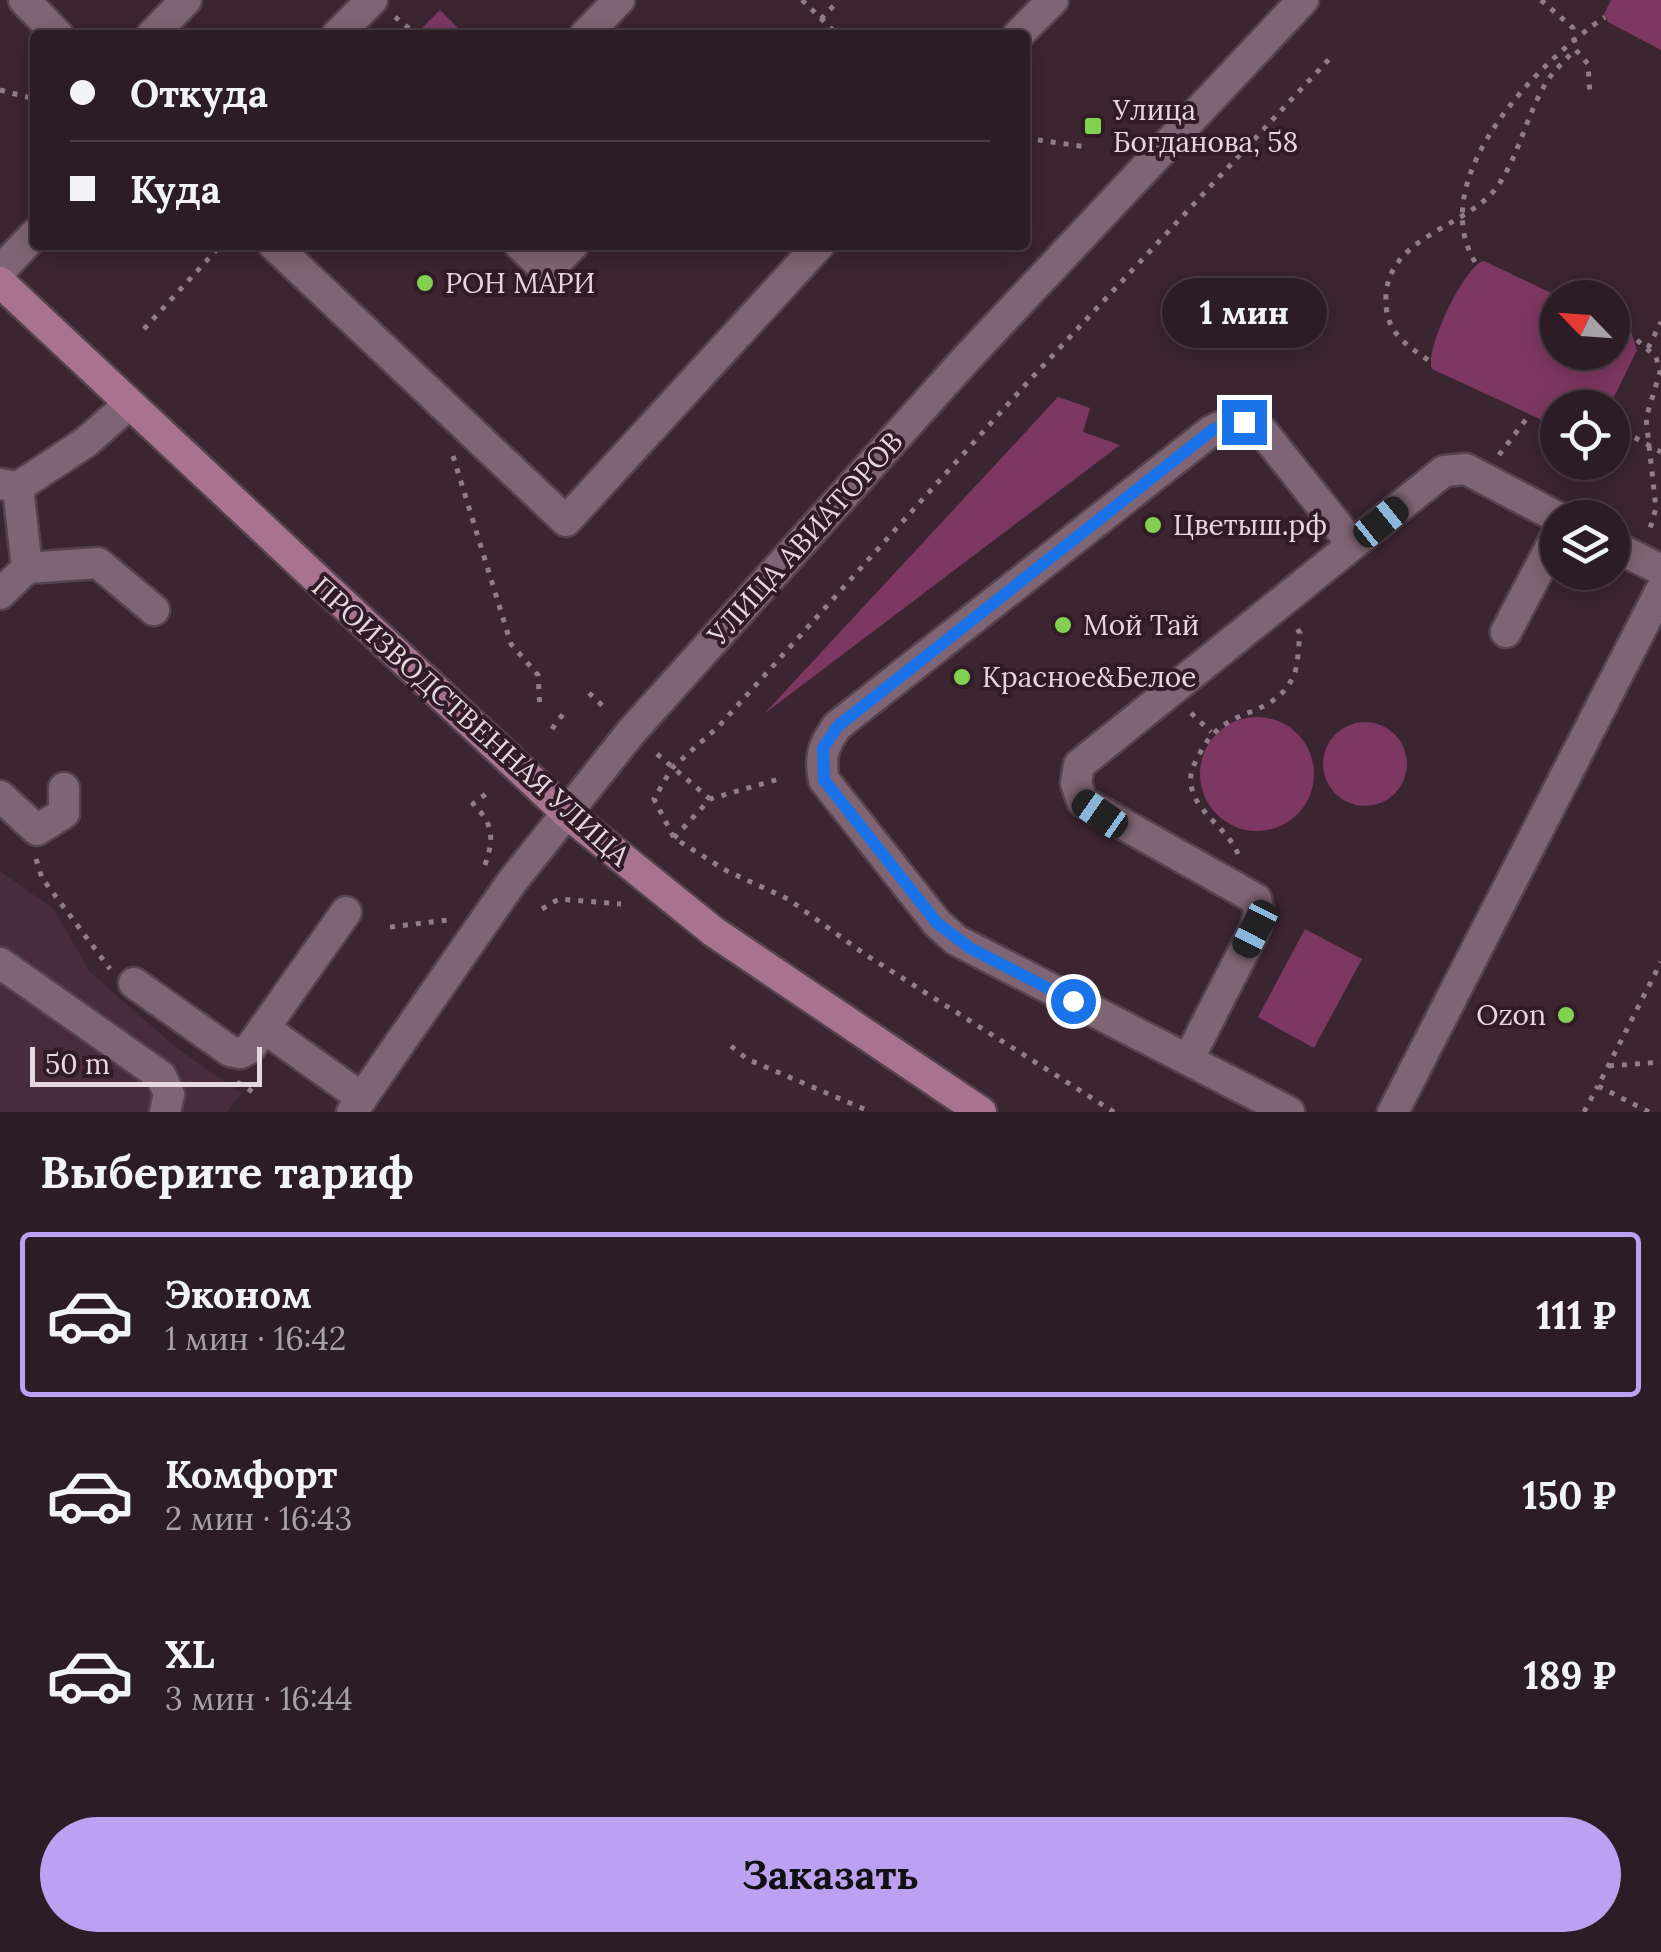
<!DOCTYPE html>
<html lang="ru">
<meta charset="utf-8">
<style>
body{margin:0;font-family:Lora,serif;background:#34252d;color:#f1f3f6;height:100vh;display:flex;flex-direction:column;font-size:38px;white-space:nowrap}
*{box-sizing:border-box;margin:0}
p{font-size:32px;color:#a6a1a7}
.icon{flex:none;width:55px;height:55px;fill:none;stroke:currentColor;stroke-width:2;stroke-linecap:round;stroke-linejoin:round}
.map{position:relative;height:1112px;overflow:hidden}
.details{display:flex;flex-direction:column;background:#2c1c25;flex:1}
.details>*{flex:none}
.top-card{position:absolute;left:30px;top:30px;width:1000px;height:220px;border-radius:10px;box-shadow:0 5px 25px #0003,0 0 0 2px #483a42;display:grid;align-content:center;height:220px;padding:0 40px;background:#2c1c25}
.needle{width:65px;rotate:295deg}
.controls{position:absolute;left:1540px;top:280px;display:grid;gap:20px}
.controls a{display:grid;place-items:center;width:90px;height:90px;border-radius:50%;background:#2c1c25;box-shadow:0 5px 25px #0003,0 0 0 2px #483a42;font-size:50px}
.scale{position:absolute;left:30px;bottom:25px;width:232px;box-sizing:border-box;padding-left:10px;border:5px solid #e5d7de;border-top:0;font-size:28px;line-height:35px;white-space:nowrap;color:#e5d7de;-webkit-text-stroke:8px #301b27;paint-order:stroke}
.end{position:absolute;width:45px;height:45px;margin:-22px;border:12px solid #1a73e8;background:#fff;box-shadow:0 0 0 5px #fff}
.from{border-radius:50%}
.bubble{position:absolute;height:70px;border-radius:35px;background:#2c1c25;box-shadow:0 5px 25px #0003,0 0 0 2px #483a42;font-size:32px;font-weight:700;line-height:70px;text-align:center}
.car{position:absolute;width:30px;height:60px;margin:-30px -15px;border-radius:12px;box-shadow:0 0 8px 2px #0007;background:linear-gradient(#222 24%,#8ab4d8 0 40%,#222 0 76%,#8ab4d8 0 86%,#222 0)}
.top-card b{display:flex;align-items:center;gap:35px;height:95px;font-size:38px}
.top-card b+b{border-top:2px solid #483a42}
.top-card i{width:25px;height:25px;background:#f1f3f6}
ul{padding:0;list-style:none}
li{display:flex;align-items:center;gap:30px;height:165px;margin:0 20px 15px;padding:0 20px;border:5px solid transparent;border-radius:10px}
li div{flex:1}
li b{display:block;font-size:38px}
li em{font-style:normal;font-weight:700}
li.current{border-color:#bca0f2}
li>.icon{width:90px;height:90px;stroke-width:1.5}
h2{padding:0 40px;font-size:45px;line-height:120px}
.cta{display:flex;gap:20px;margin-top:auto;padding:20px 40px}
.cta a{flex:1;height:115px;border-radius:60px;background:#bca0f2;color:#111;font-size:40px;font-weight:700;line-height:115px;text-align:center}
.map>svg:first-child{display:block}
</style>
<div class="map">
<svg width="1661" height="1112" viewBox="0 0 1661 1112">
<rect width="100%" height="100%" fill="#3a2531"/>
<path fill="#482c3c" d="M0 871 54 909 90 972 174 1046 241 1093 227 1112H0Z"/>
<g fill="#7d3861">
<path d="M1611 0H1661V50L1608 22 1604 14Z"/>
<path d="M440 10 465 35H415Z"/>
<path d="M1484 261 1560 297 1558 352H1612L1613 323 1631 331 1637 350 1609 407 1558 408 1557 427 1432 369C1424 351 1465 264 1484 261Z"/>
<path d="M1058 397 1090 408 1083 432 1120 445 764 714Z"/>
<circle cx="1257" cy="774" r="57"/>
<circle cx="1365" cy="764" r="42"/>
<path d="M1305 929 1362 959 1314 1048 1258 1017Z"/>
</g>
<g fill="none" stroke-linecap="round" stroke-linejoin="round">
<g stroke="#54424c" stroke-width="35">
<g id="minor">
<path d="M24 0 58 35"/>
<path d="M152 35 186 0"/>
<path d="M337 35 372 0"/>
<path d="M585 35 619 0"/>
<path d="M1018 35 1053 0"/>
<path d="M274 245 566 521 819 245"/>
<path d="M520 245 547 271 573 245"/>
<path d="M0 271 35 234"/>
<path d="M0 484 18 487 86 442 127 406"/>
<path d="M1612 545 1661 570"/>
<path d="M27 568 98 563 154 610"/>
<path d="M0 594 27 568 18 487"/>
<path d="M1506 632 1558 533"/>
<path d="M0 796 37 830 64 813V788"/>
<path d="M0 963 161 1076 169 1094 165 1112"/>
<path d="M134 983 230 1051 240 1053 250 1048 346 912"/>
<path d="M264 1028 362 1098"/>
<path d="M1188 1060 1255 929 1259 913 1256 899 1082 801 1076 783 1079 765 1444 471 1466 469 1559 518"/>
<path d="M352 1112 511 883 632 731 967 358 1303 0"/>
<path d="M1289 1112 956 940 937 923 824 780C819 756 824 745 837 726L1211 431C1232 420 1242 421 1263 432L1352 544"/>
<path d="M1393 1112 1661 590"/>
</g>
</g>
<g stroke="#54424c" stroke-width="35">
<path id="major" d="M0 282 569 815 714 932 981 1112"/>
</g>
<g stroke="#8f7e87" stroke-width="5" stroke-dasharray="5 8" stroke-linecap="butt">
<path d="M802 0 838 35"/>
<path d="M1541 0 1573 28 1575 49 1588 64 1590 96"/>
<path d="M395 17 416 34"/>
<path d="M821 19 839 0"/>
<path d="M0 90 35 99"/>
<path d="M1025 138 1087 147"/>
<path d="M1475 262C1424 178 1539 61 1605 17"/>
<path d="M144 329 221 245"/>
<path d="M1637 340 1656 357 1660 372 1646 418 1656 508 1649 532"/>
<path d="M1648 348 1661 322"/>
<path d="M1428 360C1402 342 1384 330 1386 295 1390 235 1468 227 1497 187 1519 156 1526 116 1546 83 1553 71 1566 60 1575 49"/>
<path d="M1612 425 1661 452"/>
<path d="M1499 455 1530 414"/>
<path d="M453 456 511 644 538 675 540 709"/>
<path d="M589 693 606 709"/>
<path d="M1191 713 1211 732"/>
<path d="M552 729 566 710"/>
<path d="M657 754 710 799"/>
<path d="M674 838 710 799 779 779"/>
<path d="M1238 854C1228 828 1194 812 1191 784 1189 774 1194 764 1199 755 1224 703 1269 722 1292 679 1299 667 1298 647 1300 633L1295 626"/>
<path d="M36 859 42 878 110 969"/>
<path d="M485 865C494 839 494 824 473 804L491 790"/>
<path d="M542 909 559 899 621 904"/>
<path d="M390 927 448 920"/>
<path d="M731 1046 747 1059 871 1112"/>
<path d="M1609 1066 1661 1062"/>
<path d="M237 1082 256 1094"/>
<path d="M1114 1112 866 955 788 899 727 871 674 838 654 799 672 768 719 726 1027 383 1332 56"/>
<path d="M1584 1112 1598 1086"/>
<path d="M1649 1112 1598 1086 1661 962"/>
</g>
<use href="#minor" stroke="#7f6573" stroke-width="30"/>
<use href="#major" stroke="#a77390" stroke-width="30"/>
</g>
<g fill="none" stroke-linecap="round" stroke-linejoin="round">
<path stroke="#1a73e8" stroke-width="12" d="M1073 1001 970 948 937 923 824 780 823 748 838 726 1211 431 1229 422H1244"/>
</g>
<g fill="#81d050" stroke="#301b27" stroke-width="4">
<rect x="1083" y="116" width="20" height="20" rx="5"/>
<circle cx="425" cy="283" r="10"/>
<circle cx="1153" cy="525" r="10"/>
<circle cx="1063" cy="625" r="10"/>
<circle cx="962" cy="677" r="10"/>
<circle cx="1566" cy="1015" r="10"/>
</g>
<g text-anchor="middle" stroke-width="8" stroke-linejoin="round" paint-order="stroke">
<g font-size="28" fill="#e5d7de" stroke="#301b27" text-anchor="start">
<text x="1113" y="120">Улица<tspan x="1113" dy="32">Богданова, 58</tspan></text>
<text x="445" y="293">РОН МАРИ</text>
<text x="1173" y="535">Цветыш.рф</text>
<text x="1083" y="635">Мой Тай</text>
<text x="982" y="687">Красное&amp;Белое</text>
<text x="1546" y="1025" text-anchor="end">Ozon</text>
</g>
<g font-size="28" fill="#e5d7de" stroke="#301b27">
<text transform="translate(805 538) rotate(-48)" y="10">УЛИЦА АВИАТОРОВ</text>
<text transform="translate(471 721) rotate(42)" y="10">ПРОИЗВОДСТВЕННАЯ УЛИЦА</text>
</g>
</g>
</svg>
<div class="controls">
<a><svg class="needle" viewBox="-14 -14 28 28"><path d="M0-13l5 13h-10z" fill="#e53935"/><path d="M0 13l5-13h-10z" fill="#a6a1a7"/></svg></a>
<a><svg class="icon" aria-label="locate" viewBox="0 0 24 24"><circle cx="12" cy="12" r="6"/><path d="M12 2v4M12 18v4M2 12h4M18 12h4"/></svg></a>
<a><svg class="icon" aria-label="layers" viewBox="0 0 24 24"><path d="M12 4l9 5-9 5-9-5zM3 14l9 5 9-5"/></svg></a>
</div>
<div class="scale">50 m</div>
<i class="end from" style="left:1073px;top:1001px"></i>
<i class="end" style="left:1244px;top:422px"></i>
<div class="bubble" style="left:1162px;top:278px;width:165px">1 мин</div>
<i class="car" style="left:1381px;top:522px;rotate:51deg"></i>
<i class="car" style="left:1100px;top:814px;rotate:305deg"></i>
<i class="car" style="left:1255px;top:929px;rotate:207deg"></i>
<div class="top-card">
<b><i class="from"></i>Откуда</b>
<b><i></i>Куда</b>
</div>
</div>
<section class="details">
<h2>Выберите тариф</h2>
<ul>
<li class="current"><svg class="icon" aria-label="car" viewBox="0 0 24 24"><path d="M5 17H2v-5l4-1 3-4h7l3 4 3 1v5h-3M9 17h6M6 11h13"/><circle cx="7" cy="17" r="2"/><circle cx="17" cy="17" r="2"/></svg><div><b>Эконом</b><p>1 мин · 16:42</p></div><em>111 ₽</em></li>
<li><svg class="icon" aria-label="car" viewBox="0 0 24 24"><path d="M5 17H2v-5l4-1 3-4h7l3 4 3 1v5h-3M9 17h6M6 11h13"/><circle cx="7" cy="17" r="2"/><circle cx="17" cy="17" r="2"/></svg><div><b>Комфорт</b><p>2 мин · 16:43</p></div><em>150 ₽</em></li>
<li><svg class="icon" aria-label="car" viewBox="0 0 24 24"><path d="M5 17H2v-5l4-1 3-4h7l3 4 3 1v5h-3M9 17h6M6 11h13"/><circle cx="7" cy="17" r="2"/><circle cx="17" cy="17" r="2"/></svg><div><b>XL</b><p>3 мин · 16:44</p></div><em>189 ₽</em></li>
</ul>
<div class="cta"><a>Заказать</a></div>
</section>
